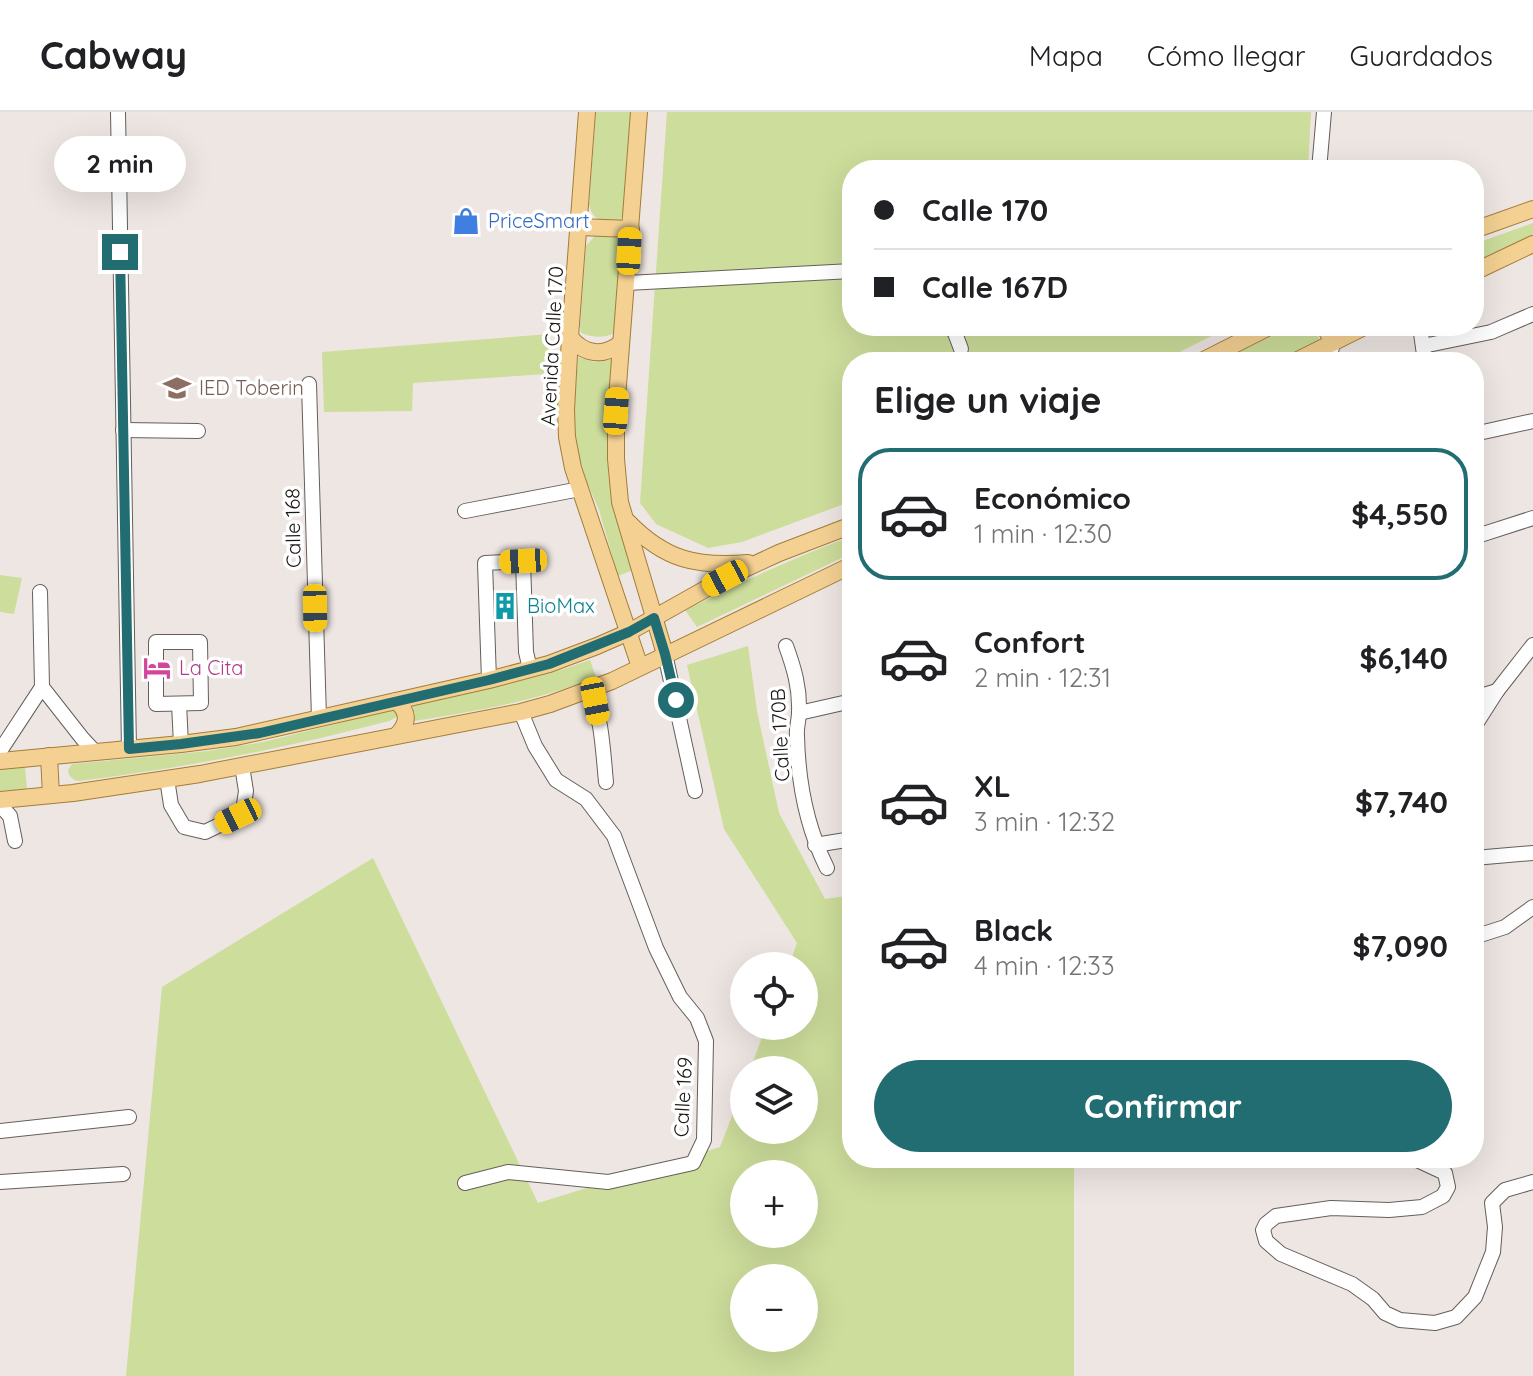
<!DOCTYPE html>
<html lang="es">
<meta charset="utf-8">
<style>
body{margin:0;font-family:Quicksand,sans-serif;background:#f6f6f6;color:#202124;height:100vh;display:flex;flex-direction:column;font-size:30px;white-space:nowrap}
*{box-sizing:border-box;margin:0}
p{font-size:26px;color:#757577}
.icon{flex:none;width:44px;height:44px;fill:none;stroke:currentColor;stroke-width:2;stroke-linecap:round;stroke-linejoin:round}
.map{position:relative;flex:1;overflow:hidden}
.details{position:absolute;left:842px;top:240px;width:642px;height:816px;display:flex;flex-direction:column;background:#fff;border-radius:32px;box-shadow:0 8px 32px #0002}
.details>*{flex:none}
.hud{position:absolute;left:842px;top:48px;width:642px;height:176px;border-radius:32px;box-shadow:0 8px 32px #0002;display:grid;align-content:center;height:176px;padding:0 32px;background:#fff}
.controls{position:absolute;left:730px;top:840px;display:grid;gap:16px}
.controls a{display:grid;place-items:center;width:88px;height:88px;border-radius:50%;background:#fff;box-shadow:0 8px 32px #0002;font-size:40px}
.end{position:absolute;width:36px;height:36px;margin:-18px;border:10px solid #216d72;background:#fff;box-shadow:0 0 0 4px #fff}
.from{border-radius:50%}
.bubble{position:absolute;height:56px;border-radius:28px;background:#fff;box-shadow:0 8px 32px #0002;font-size:26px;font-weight:700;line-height:56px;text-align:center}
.car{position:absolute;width:24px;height:48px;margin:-24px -12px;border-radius:10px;box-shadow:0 0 6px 2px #0007;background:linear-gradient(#f5c518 24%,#345 0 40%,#f5c518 0 76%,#345 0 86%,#f5c518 0)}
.hud b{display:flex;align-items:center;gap:28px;height:76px;font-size:30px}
.hud b+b{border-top:2px solid #e0e0e0}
.hud i{width:20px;height:20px;background:#202124}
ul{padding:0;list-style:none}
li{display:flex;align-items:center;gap:24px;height:132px;margin:0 16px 12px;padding:0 16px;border:4px solid transparent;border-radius:32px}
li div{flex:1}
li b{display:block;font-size:30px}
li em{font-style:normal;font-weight:700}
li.active{border-color:#216d72}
li>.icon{width:72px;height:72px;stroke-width:1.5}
h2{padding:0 32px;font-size:36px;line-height:96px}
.button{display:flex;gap:16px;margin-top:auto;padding:16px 32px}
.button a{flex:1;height:92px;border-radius:48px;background:#216d72;color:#fff;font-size:32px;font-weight:700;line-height:92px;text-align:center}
header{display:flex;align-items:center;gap:48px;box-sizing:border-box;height:112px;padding:0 40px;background:#fff;border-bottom:2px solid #e0e0e0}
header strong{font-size:38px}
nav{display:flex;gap:44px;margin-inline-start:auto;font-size:28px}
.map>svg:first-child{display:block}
</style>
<header>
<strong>Cabway</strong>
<nav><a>Mapa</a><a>Cómo llegar</a><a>Guardados</a></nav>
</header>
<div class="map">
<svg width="1533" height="1264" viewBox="0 0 1533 1264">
<rect width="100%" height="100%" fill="#eee6e2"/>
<g fill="#cddd9b" fill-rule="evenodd">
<path d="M596 0H631L623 103 620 109C603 108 593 111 589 92Z"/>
<path d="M667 0H1311L1308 58H852V214H1231L1160 250H852V389L742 430 708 436 656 412 640 391Z"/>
<path d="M1533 111V123L1474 152V132Z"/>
<path d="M602 121 619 124 623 132 614 221C603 227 592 225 581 221L580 214 586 134 594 125Z"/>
<path d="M1290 214H1313L1320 229 1274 250H1220Z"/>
<path d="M550 222 545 262 413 271 412 299 324 300 322 240Z"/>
<path d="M578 245 594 250 613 246C609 285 605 326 609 366 613 397 626 427 636 457L618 464 599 398 585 366 575 331 574 297Z"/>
<path d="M852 424V441L697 515 685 498C740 471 795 445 852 424Z"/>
<path d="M0 463 22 466 14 502 0 500Z"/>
<path d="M748 534 757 599 779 701 825 787 852 783V1046H1074V1264H126L162 875 373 746 538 1091 720 1035 744 973V1018H804V958H750L766 914H804V854H789L797 831 724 717 687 553ZM744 1062H804V1122H744ZM744 1166H804V1226H744Z"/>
<path d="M590 548 596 565C538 589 475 599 414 609L412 592C472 579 533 569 590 548Z"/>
<path d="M395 597 399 604 389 609C287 636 183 656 79 669L74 668 69 663 68 658 72 652 208 639 263 630Z"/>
<path d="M25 654 27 677 0 679V656Z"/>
</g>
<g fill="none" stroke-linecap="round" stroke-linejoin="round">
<g stroke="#655f5b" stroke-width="16">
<g id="minor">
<path d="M118 0 129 637"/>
<path d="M1319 58 1324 0"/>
<path d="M627 171 852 159"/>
<path d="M949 214 955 221 961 237"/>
<path d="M1420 214 1425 250"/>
<path d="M1423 234 1491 220 1533 202"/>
<path d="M1329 250 1333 230"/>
<path d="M309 272 319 606"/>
<path d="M123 318 198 319"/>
<path d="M1474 322 1533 309"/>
<path d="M465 399 580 377"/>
<path d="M1474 425 1533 406"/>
<path d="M40 480 42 575"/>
<path d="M156 530H200L201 591 156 592Z"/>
<path d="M786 534C794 556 800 576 799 600 799 608 796 616 797 624 798 669 807 716 827 756"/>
<path d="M665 542 695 679"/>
<path d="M489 568 485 451 523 449 526 540 530 557"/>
<path d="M590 578C602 607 603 639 606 670"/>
<path d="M1474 586 1497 579"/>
<path d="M179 592 181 632"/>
<path d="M799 601 852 589"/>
<path d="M1474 615 1497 579 1533 533"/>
<path d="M0 639 42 575 82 626 95 640"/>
<path d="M167 667 171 693 184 715 205 720 238 704 243 699 246 679 242 654"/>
<path d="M0 693 10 704 15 729"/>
<path d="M815 733 852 727"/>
<path d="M1474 746 1533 741"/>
<path d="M1474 825 1505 815 1533 795"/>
<path d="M0 1019 129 1005"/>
<path d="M1392 1046 1417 1048 1445 1061 1448 1075 1443 1084 1422 1095 1389 1098 1331 1096 1276 1104 1266 1112 1263 1118 1266 1129 1281 1142 1352 1172 1373 1187 1385 1201 1400 1208 1435 1211 1456 1205 1475 1185 1493 1140 1495 1115 1492 1091 1505 1078 1533 1070"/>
<path d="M0 1070 123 1062"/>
<path d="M465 1071 508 1060 608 1070 693 1051 704 1028 706 929 697 906 680 885 656 836 614 724 586 687 556 668 535 634 521 600"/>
</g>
</g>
<g stroke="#a37d38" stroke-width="18">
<g id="major">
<path d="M587 0 570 225 566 298 567 325 573 356 640 555"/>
<path d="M639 0 616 299V347L620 390 665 542"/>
<path d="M579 115 631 117"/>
<path d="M1474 118 1533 97"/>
<path d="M1474 160 1533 132"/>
<path d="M1324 214 1333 230"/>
<path d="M570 225C584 243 604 245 621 231"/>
<path d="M1200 250 1271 214"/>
<path d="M1294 250 1366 214"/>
<path d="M628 410C665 448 696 455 748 451"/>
<path d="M396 589C409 600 409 611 397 623"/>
<path d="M49 644 51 683"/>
<path d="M0 649 181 632 236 625 489 568 549 552 597 534 629 520 725 466 779 441 852 413"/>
<path d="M0 688 73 681 200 662 521 600 550 592 612 569 852 453"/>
</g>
</g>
<use href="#minor" stroke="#fff" stroke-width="14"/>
<use href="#major" stroke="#f4d193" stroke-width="16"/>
</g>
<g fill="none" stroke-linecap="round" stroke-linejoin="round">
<path stroke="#216d72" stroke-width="10" d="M120 140 129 637 181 632 260 621 489 568 549 552 629 520 654 506 665 542 676 588"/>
</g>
<defs>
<g id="shop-bare" transform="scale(2.16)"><path d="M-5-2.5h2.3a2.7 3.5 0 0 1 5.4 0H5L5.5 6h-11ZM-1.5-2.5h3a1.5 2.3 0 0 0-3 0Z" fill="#3f7fe0" stroke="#fff" stroke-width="2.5" paint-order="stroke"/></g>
<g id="school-bare" transform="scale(2.16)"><path d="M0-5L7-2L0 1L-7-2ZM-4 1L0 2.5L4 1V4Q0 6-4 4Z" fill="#8d6e63" stroke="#fff" stroke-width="2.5" paint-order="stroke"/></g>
<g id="building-bare" transform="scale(2.16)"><path d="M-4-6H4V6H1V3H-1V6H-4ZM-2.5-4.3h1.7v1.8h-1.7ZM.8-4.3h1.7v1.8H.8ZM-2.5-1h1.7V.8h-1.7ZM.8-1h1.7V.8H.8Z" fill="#0f9aa8" stroke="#fff" stroke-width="2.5" paint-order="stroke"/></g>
<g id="hotel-bare" transform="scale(2.16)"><path d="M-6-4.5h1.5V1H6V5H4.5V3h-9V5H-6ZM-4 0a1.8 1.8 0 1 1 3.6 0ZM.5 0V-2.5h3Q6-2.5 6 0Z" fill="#d1479c" stroke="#fff" stroke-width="2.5" paint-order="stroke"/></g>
</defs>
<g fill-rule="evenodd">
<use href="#shop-bare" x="466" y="109"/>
<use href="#school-bare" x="177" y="276"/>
<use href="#building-bare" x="505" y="494"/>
<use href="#hotel-bare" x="157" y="556"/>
</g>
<g text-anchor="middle" stroke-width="7" stroke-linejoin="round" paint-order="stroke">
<g font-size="20" fill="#366cbe" stroke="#fff" text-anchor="start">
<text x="488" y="116">PriceSmart</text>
</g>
<g font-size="20" fill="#1a1816" stroke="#fff">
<text transform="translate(552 234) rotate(-87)" y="7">Avenida Calle 170</text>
<text transform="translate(293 416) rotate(-91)" y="7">Calle 168</text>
<text transform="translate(780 623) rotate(-93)" y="7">Calle 170B</text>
<text transform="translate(683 985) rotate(-87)" y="7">Calle 169</text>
</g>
<g font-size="20" fill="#785e54" stroke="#fff" text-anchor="start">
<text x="199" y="283">IED Toberin</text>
</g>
<g font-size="20" fill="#0d838f" stroke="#fff" text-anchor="start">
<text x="527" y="501">BioMax</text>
</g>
<g font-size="20" fill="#b23c85" stroke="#fff" text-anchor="start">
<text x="179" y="563">La Cita</text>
</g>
</g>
</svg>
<div class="controls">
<a><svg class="icon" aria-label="locate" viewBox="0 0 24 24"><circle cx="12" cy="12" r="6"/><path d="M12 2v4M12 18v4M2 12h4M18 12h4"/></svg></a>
<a><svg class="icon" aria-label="layers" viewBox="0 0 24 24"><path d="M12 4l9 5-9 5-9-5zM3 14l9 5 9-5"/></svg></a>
<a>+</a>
<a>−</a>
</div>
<i class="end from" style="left:676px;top:588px"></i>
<i class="end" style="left:120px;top:140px"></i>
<div class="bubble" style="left:54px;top:24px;width:132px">2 min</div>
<i class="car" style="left:629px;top:139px;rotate:3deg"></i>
<i class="car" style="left:616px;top:299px;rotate:4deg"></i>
<i class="car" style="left:523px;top:449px;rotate:267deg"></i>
<i class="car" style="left:725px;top:466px;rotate:242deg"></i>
<i class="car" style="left:315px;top:496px;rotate:179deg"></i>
<i class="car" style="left:595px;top:589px;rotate:169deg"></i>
<i class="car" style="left:238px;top:704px;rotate:244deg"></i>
<div class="hud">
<b><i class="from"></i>Calle 170</b>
<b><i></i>Calle 167D</b>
</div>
<section class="details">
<h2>Elige un viaje</h2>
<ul>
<li class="active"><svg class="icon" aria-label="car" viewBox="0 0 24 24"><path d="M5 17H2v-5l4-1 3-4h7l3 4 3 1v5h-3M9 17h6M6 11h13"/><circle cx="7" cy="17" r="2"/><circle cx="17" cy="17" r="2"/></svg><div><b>Económico</b><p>1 min · 12:30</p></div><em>$4,550</em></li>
<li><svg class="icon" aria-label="car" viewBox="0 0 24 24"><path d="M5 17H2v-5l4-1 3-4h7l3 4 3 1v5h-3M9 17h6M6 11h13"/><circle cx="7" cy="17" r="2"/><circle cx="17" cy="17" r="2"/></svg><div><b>Confort</b><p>2 min · 12:31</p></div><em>$6,140</em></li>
<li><svg class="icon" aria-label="car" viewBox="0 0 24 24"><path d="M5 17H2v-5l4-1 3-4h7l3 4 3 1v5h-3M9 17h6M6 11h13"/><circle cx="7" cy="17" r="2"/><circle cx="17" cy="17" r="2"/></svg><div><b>XL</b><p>3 min · 12:32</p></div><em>$7,740</em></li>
<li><svg class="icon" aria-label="car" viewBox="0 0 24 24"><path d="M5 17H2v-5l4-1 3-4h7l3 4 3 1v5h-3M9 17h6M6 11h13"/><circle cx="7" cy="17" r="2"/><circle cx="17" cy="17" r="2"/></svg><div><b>Black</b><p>4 min · 12:33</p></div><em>$7,090</em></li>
</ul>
<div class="button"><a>Confirmar</a></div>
</section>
</div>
